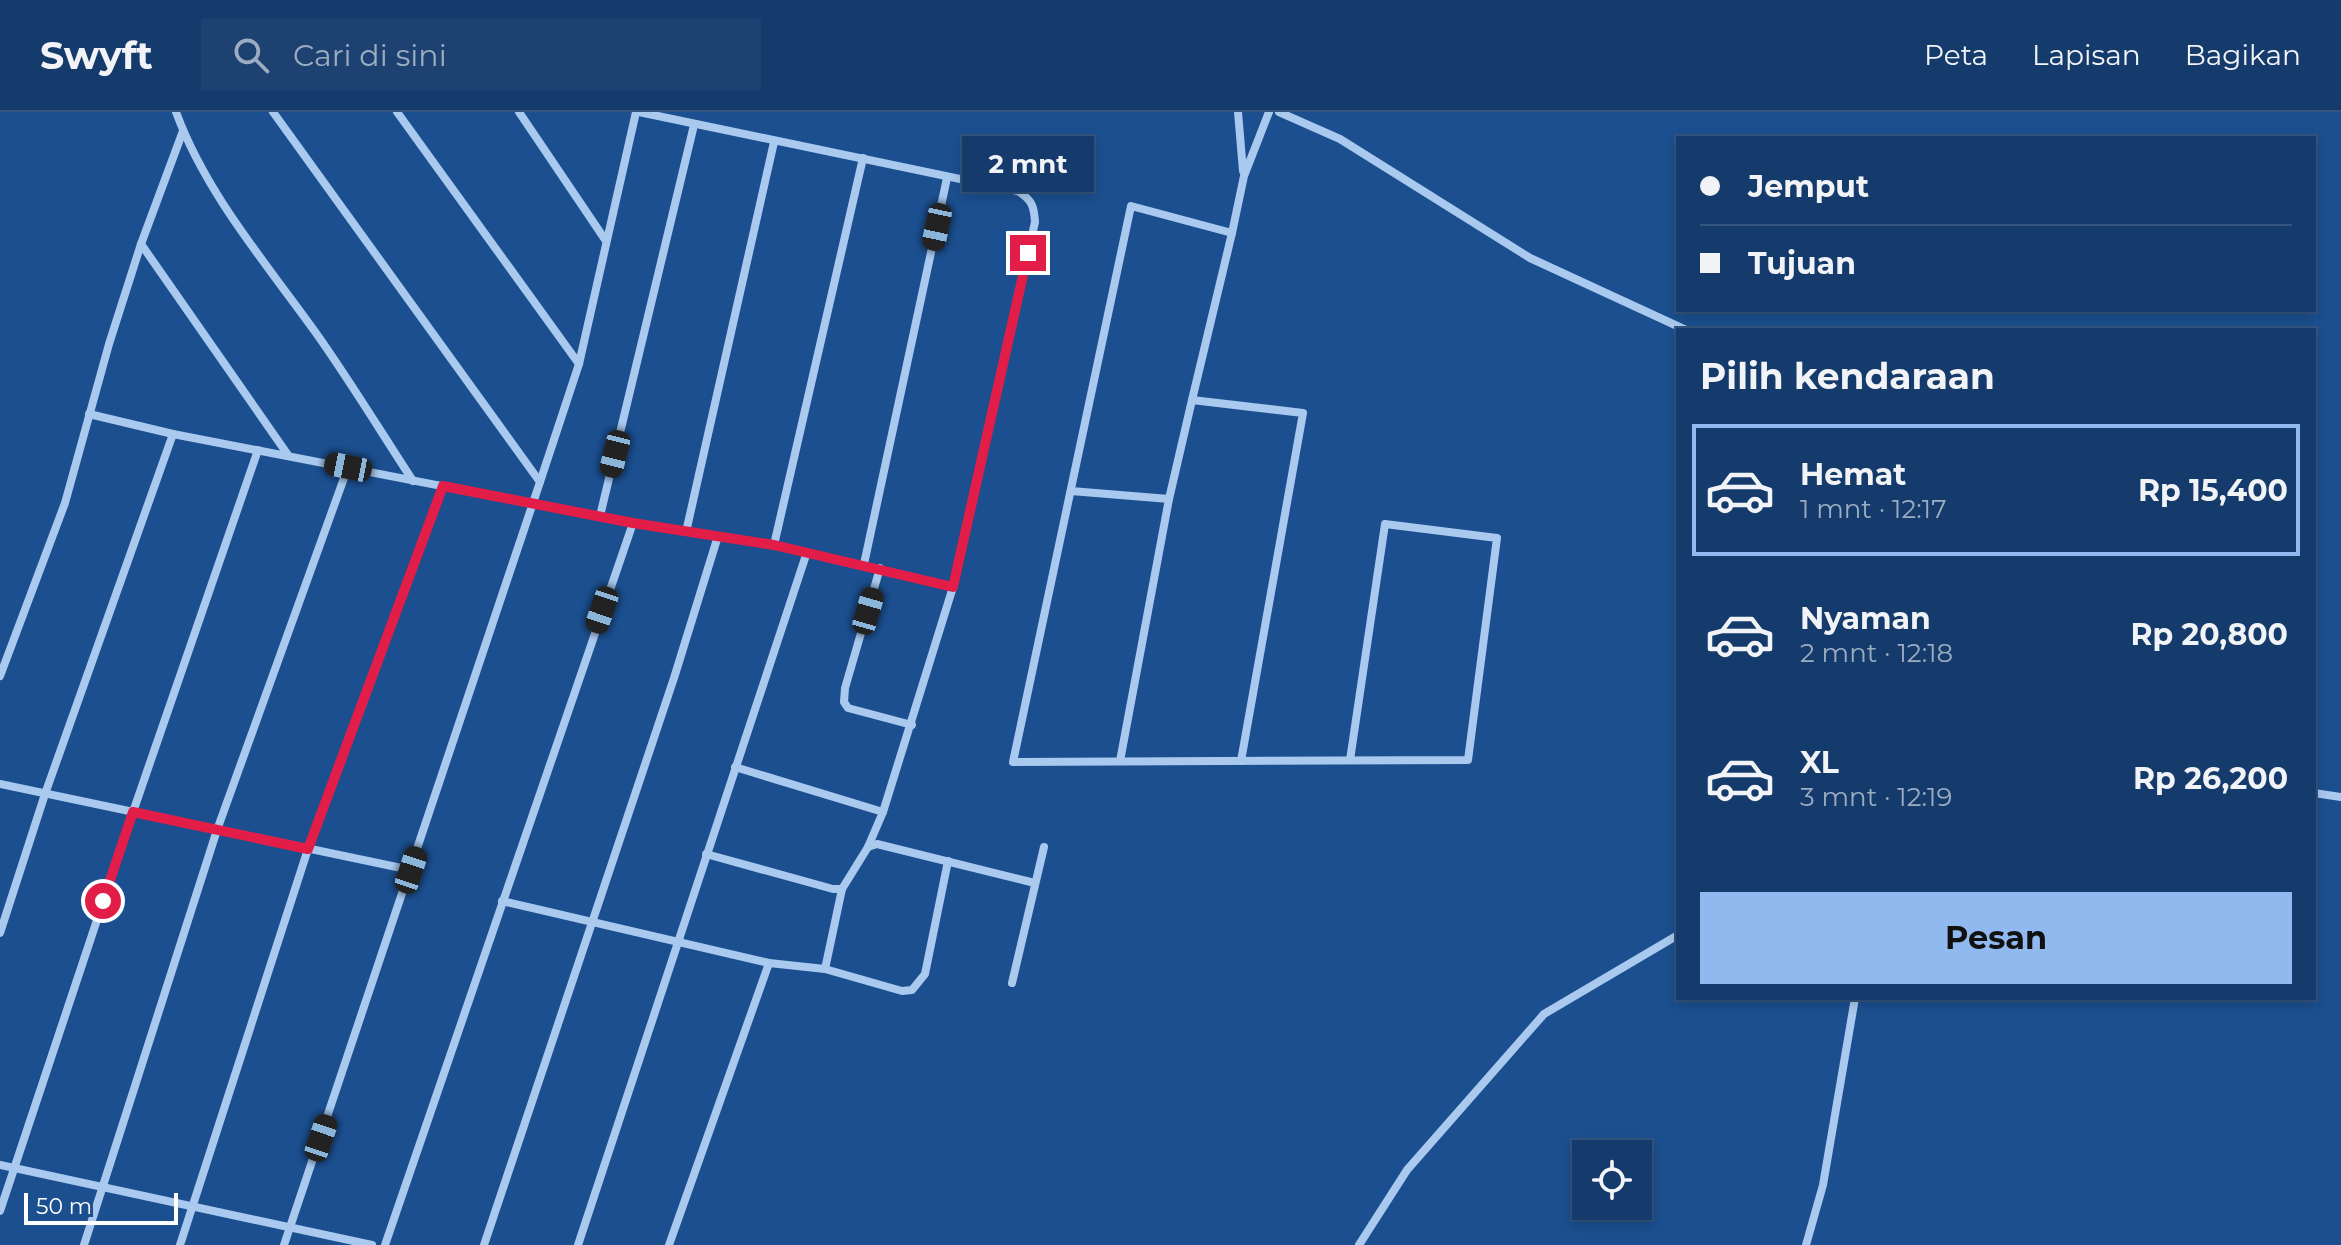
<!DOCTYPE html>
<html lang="id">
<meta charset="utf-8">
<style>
body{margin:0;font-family:Montserrat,sans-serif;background:#1d4271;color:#f1f3f6;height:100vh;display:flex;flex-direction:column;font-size:30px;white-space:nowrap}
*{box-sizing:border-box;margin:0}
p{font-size:26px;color:#9dadc1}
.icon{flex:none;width:44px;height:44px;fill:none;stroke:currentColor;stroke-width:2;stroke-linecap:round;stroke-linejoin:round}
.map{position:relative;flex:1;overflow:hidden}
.drawer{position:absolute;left:1676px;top:216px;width:640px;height:672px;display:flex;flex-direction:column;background:#143b6b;border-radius:0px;box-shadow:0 4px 12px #0003,0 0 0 2px #33557e}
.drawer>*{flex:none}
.top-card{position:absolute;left:1676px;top:24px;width:640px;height:176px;border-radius:0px;box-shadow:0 4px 12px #0003,0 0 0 2px #33557e;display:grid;align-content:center;height:176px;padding:0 24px;background:#143b6b}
.tools{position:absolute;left:1572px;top:1028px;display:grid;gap:16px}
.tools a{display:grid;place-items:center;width:80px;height:80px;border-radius:0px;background:#143b6b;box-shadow:0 4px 12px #0003,0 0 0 2px #33557e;font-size:40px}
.scale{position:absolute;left:24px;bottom:20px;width:154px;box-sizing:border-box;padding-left:8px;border:4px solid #fff;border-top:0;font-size:22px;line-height:28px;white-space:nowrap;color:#fff;-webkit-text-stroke:6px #1b4f8f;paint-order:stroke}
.end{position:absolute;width:36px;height:36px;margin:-18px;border:10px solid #e11d48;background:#fff;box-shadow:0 0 0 4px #fff}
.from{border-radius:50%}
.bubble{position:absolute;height:56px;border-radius:0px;background:#143b6b;box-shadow:0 4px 12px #0003,0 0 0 2px #33557e;font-size:26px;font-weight:700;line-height:56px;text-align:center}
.car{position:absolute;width:24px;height:48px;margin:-24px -12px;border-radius:10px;box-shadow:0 0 6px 2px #0007;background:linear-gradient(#222 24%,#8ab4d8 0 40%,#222 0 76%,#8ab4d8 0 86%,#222 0)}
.top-card b{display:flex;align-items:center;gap:28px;height:76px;font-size:30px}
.top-card b+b{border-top:2px solid #33557e}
.top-card i{width:20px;height:20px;background:#f1f3f6}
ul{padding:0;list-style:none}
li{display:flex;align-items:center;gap:24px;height:132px;margin:0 16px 12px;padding:0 8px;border:4px solid transparent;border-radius:0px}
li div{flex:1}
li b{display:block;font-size:30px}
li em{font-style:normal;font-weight:700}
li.on{border-color:#90b9f0}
li>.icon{width:72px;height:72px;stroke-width:1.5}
h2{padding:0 24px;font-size:36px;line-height:96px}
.cta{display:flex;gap:16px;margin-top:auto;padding:16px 24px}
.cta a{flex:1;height:92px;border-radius:0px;background:#90b9f0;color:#111;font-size:32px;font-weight:700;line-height:92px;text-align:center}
header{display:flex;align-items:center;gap:48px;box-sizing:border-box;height:112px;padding:0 40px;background:#143b6b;border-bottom:2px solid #33557e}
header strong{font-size:38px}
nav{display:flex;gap:44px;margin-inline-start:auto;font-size:28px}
.search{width:560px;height:72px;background:#1d4271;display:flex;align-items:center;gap:20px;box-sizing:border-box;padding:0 28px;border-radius:0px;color:#9dadc1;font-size:30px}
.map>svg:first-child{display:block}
</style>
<header>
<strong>Swyft</strong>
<div class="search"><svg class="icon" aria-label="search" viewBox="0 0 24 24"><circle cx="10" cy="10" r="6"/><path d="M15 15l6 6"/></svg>Cari di sini</div>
<nav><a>Peta</a><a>Lapisan</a><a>Bagikan</a></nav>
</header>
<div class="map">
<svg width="2341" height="1133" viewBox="0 0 2341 1133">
<rect width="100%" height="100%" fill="#1b4f8f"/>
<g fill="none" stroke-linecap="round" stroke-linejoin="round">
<g stroke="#a9c9ee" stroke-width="8">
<path d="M176 0C206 82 266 151 316 221 350 269 381 320 413 369"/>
<path d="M273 0 540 370 284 1133"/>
<path d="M397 0 579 252"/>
<path d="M519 0 606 129"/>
<path d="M639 0 1018 79C1032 88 1034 94 1035 110L953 475 883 700 735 655"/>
<path d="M1238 0 1243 59"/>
<path d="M1269 0 1244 64 1232 121 1131 94 1013 650 1468 648 1497 426 1385 412 1350 648"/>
<path d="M1279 0 1340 27 1530 146 1686 218"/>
<path d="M141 132 288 343"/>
<path d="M1192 288 1232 121"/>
<path d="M89 302 173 322 633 411 774 433 953 475"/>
<path d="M540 370 579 252 636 0"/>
<path d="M1071 379 1169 387"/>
<path d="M600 404 694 13"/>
<path d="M686 420 774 30"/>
<path d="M774 433 863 46"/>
<path d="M864 452 947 66"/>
<path d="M880 456 845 576 844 590 848 596 912 613"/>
<path d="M0 564 65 391 109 232 141 132 183 19"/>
<path d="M1120 649 1169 387 1192 288 1303 301 1241 649"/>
<path d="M0 672 411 758"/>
<path d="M2314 681 2341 685"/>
<path d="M868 735 877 732 1035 771"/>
<path d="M706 742 833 777H842L868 735 883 700"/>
<path d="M502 789 769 851 825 857 902 879 912 878 925 862 948 749"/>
<path d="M0 821 45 682 173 322"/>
<path d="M825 857 842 777"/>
<path d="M1012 871 1044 735"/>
<path d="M0 1053 372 1133"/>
<path d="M0 1099 133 700 258 338"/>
<path d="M84 1133 217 718 348 355"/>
<path d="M180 1133 308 737 443 374"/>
<path d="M385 1133 633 411"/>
<path d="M484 1133 674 566 718 424"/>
<path d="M578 1133 807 440"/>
<path d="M669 1133 769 851"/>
<path d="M1359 1133 1407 1058 1544 902 1678 823"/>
<path d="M1806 1133 1823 1073 1855 886"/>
</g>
</g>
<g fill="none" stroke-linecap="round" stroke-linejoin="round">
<path stroke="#e11d48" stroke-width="10" d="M103 789 133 700 308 737 443 374 633 411 774 433 953 475 1028 141"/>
</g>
</svg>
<div class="tools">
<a><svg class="icon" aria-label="locate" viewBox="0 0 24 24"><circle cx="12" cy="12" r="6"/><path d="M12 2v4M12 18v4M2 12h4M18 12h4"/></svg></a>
</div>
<div class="scale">50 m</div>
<i class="end from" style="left:103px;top:789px"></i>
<i class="end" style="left:1028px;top:141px"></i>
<div class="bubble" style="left:962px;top:24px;width:132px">2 mnt</div>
<i class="car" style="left:937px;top:115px;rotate:192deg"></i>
<i class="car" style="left:615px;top:342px;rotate:194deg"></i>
<i class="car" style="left:348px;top:355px;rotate:281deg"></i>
<i class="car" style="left:602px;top:498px;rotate:199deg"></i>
<i class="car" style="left:868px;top:499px;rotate:16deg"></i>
<i class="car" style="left:411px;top:758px;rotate:18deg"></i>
<i class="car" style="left:321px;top:1026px;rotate:19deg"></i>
<div class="top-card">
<b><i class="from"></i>Jemput</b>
<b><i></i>Tujuan</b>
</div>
<section class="drawer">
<h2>Pilih kendaraan</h2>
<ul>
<li class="on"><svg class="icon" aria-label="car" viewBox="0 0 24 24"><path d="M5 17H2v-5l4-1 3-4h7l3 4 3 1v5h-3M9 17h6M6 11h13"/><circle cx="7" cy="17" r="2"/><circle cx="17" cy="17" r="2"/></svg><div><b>Hemat</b><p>1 mnt · 12:17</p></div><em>Rp 15,400</em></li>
<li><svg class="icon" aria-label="car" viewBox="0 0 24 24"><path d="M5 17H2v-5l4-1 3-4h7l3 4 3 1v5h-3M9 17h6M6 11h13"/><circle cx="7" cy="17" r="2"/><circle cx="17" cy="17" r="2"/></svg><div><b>Nyaman</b><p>2 mnt · 12:18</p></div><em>Rp 20,800</em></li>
<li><svg class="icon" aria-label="car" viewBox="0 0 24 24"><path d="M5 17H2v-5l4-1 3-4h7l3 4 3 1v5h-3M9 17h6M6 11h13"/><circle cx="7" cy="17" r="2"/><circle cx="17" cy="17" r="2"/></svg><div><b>XL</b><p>3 mnt · 12:19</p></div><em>Rp 26,200</em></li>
</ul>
<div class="cta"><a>Pesan</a></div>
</section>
</div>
